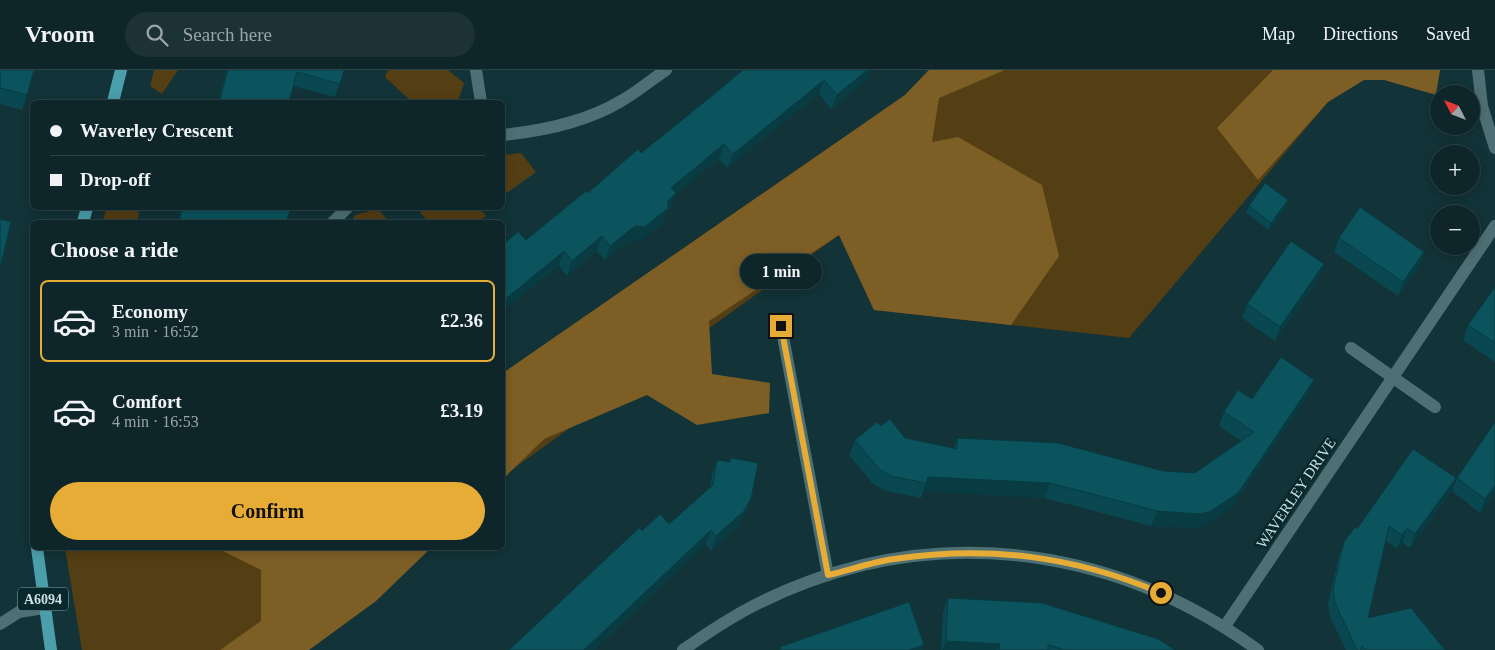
<!DOCTYPE html>
<meta charset="utf-8">
<style>
body{margin:0;font-family:Georgia,serif;background:#1c3236;color:#f1f3f6;height:100vh;display:flex;flex-direction:column;font-size:19px;white-space:nowrap}
*{box-sizing:border-box;margin:0}
p{font-size:16px;color:#9ba5a8}
.icon{flex:none;width:28px;height:28px;fill:none;stroke:currentColor;stroke-width:2;stroke-linecap:round;stroke-linejoin:round}
.map{position:relative;flex:1;overflow:hidden}
.side{position:absolute;left:30px;top:150px;width:475px;height:330px;display:flex;flex-direction:column;background:#0e262a;border-radius:8px;box-shadow:0 2px 12px #0003,0 0 0 1px #2e4347}
.side>*{flex:none}
.hud{position:absolute;left:30px;top:30px;width:475px;height:110px;border-radius:8px;box-shadow:0 2px 12px #0003,0 0 0 1px #2e4347;display:grid;align-content:center;height:110px;padding:0 20px;background:#0e262a}
.needle{width:32px;rotate:312deg}
.buttons{position:absolute;left:1430px;top:15px;display:grid;gap:10px}
.buttons a{display:grid;place-items:center;width:50px;height:50px;border-radius:50%;background:#0e262a;box-shadow:0 2px 12px #0003,0 0 0 1px #2e4347;font-size:25px}
.end{position:absolute;width:22px;height:22px;margin:-11px;border:6px solid #e6ac36;background:#111;box-shadow:0 0 0 2px #111}
.from{border-radius:50%}
.bubble{position:absolute;height:35px;border-radius:18px;background:#0e262a;box-shadow:0 2px 12px #0003,0 0 0 1px #2e4347;font-size:16px;font-weight:600;line-height:35px;text-align:center}
.hud b{display:flex;align-items:center;gap:18px;height:48px;font-size:19px}
.hud b+b{border-top:1px solid #2e4347}
.hud i{width:12px;height:12px;background:#f1f3f6}
ul{padding:0;list-style:none}
li{display:flex;align-items:center;gap:15px;height:82px;margin:0 10px 8px;padding:0 10px;border:2px solid transparent;border-radius:8px}
li div{flex:1}
li b{display:block;font-size:19px}
li em{font-style:normal;font-weight:600}
li.on{border-color:#e6ac36}
li>.icon{width:45px;height:45px;stroke-width:1.5}
h2{padding:0 20px;font-size:22px;line-height:60px}
.button{display:flex;gap:10px;margin-top:auto;padding:10px 20px}
.button a{flex:1;height:58px;border-radius:30px;background:#e6ac36;color:#111;font-size:20px;font-weight:600;line-height:58px;text-align:center}
header{display:flex;align-items:center;gap:30px;box-sizing:border-box;height:70px;padding:0 25px;background:#0e262a;border-bottom:1px solid #2e4347}
header strong{font-size:24px}
nav{display:flex;gap:28px;margin-inline-start:auto;font-size:18px}
.search{width:350px;height:45px;background:#1c3236;display:flex;align-items:center;gap:12px;box-sizing:border-box;padding:0 18px;border-radius:28px;color:#9ba5a8;font-size:19px}
.map>svg:first-child{display:block}
</style>
<header>
<strong>Vroom</strong>
<div class="search"><svg class="icon" aria-label="search" viewBox="0 0 24 24"><circle cx="10" cy="10" r="6"/><path d="M15 15l6 6"/></svg>Search here</div>
<nav><a>Map</a><a>Directions</a><a>Saved</a></nav>
</header>
<div class="map">
<svg width="1495" height="580" viewBox="0 0 1495 580">
<rect width="100%" height="100%" fill="#123338"/>
<g fill="#543e13">
<path d="M154 0H178L162 24 150 16Z"/>
<path d="M388 0H448L464 13 458 32H412L385 7Z"/>
<path d="M929 0H1355L1129 268 874 240 839 165 503 406V303L905 25Z"/>
<path d="M521 83 536 102 507 123 503 118V85Z"/>
<path d="M106 138H140L137 152H103Z"/>
<path d="M417 138H479L486 146 476 152H428Z"/>
<path d="M378 139 389 152H351L355 145Z"/>
<path d="M65 478H403L261 580H82Z"/>
</g>
<g fill="#7d5f26">
<path d="M929 0H1005L939 28 932 72 958 67 1042 115 1059 186 1011 255 874 240 839 165 709 251 712 304 770 313 769 343 697 355 647 325 544 369 503 409V303L905 25Z"/>
<path d="M1273 0H1440L1436 25 1384 10H1364L1328 32 1258 110 1217 58Z"/>
<path d="M221 478H431L376 531 309 580H220L261 551V500L223 481Z"/>
</g>
<g fill="none" stroke-linecap="round" stroke-linejoin="round">
<g stroke="#4e7075" stroke-width="12">
<path d="M476 0 481 32"/>
<path d="M1478 0 1482 36 1495 78"/>
<path d="M502 65C543 61 586 52 621 31 637 22 651 10 666 0"/>
<path d="M333 152 347 138"/>
<path d="M781 256 828 505"/>
<path d="M1351 278 1435 337"/>
<path d="M0 554 19 542 44 538"/>
<path d="M1225 556 1495 156"/>
<path d="M683 580C707 563 731 547 757 534 924 450 1109 472 1258 580"/>
</g>
<g stroke="#4a9fab" stroke-width="12">
<path d="M113 32 121 0"/>
<path d="M83 152 87 138"/>
<path d="M37 478 51 580"/>
</g>
</g>
<g fill="#094851">
<path d="M0 0 27 25 22 40 0 34Z"/>
<path d="M227 0H344L335 27 293 16 289 32H218Z"/>
<path d="M743 0 867 10 831 39 819 24 727 98 719 89 676 124 671 137 667 141 663 153 640 171H630L605 190 597 181 567 206 559 196 526 170 641 83 707 30Z"/>
<path d="M1249 136 1285 138 1269 160 1246 143Z"/>
<path d="M182 138H291L286 152H178Z"/>
<path d="M1339 168 1419 196 1398 226 1334 182Z"/>
<path d="M1319 208 1275 271 1242 248 1247 234Z"/>
<path d="M1495 217V292L1463 270 1468 255Z"/>
<path d="M1309 324 1232 437 1206 455 1195 458 1151 456 1045 428 923 421 921 428 886 421 873 414 849 385 855 370 881 356 905 368 954 378 957 368 1163 401 1195 403 1241 371 1219 356 1224 342 1252 329Z"/>
<path d="M1495 352V423L1480 443 1452 421 1457 408Z"/>
<path d="M731 388 746 443 739 455 711 481 706 474 594 580H509L642 461 669 454 710 418 712 404 717 390 729 392Z"/>
<path d="M1451 422 1410 478 1402 472 1397 479 1386 471 1368 548 1445 580H1346L1330 547 1328 534 1339 486 1344 472 1357 459Z"/>
<path d="M948 528 1175 580H941L943 542Z"/>
</g>
<g fill="#083b42">
<path d="M867 0H871L867 10 831 39 837 25Z"/>
<path d="M824 10 819 24 727 98 733 84Z"/>
<path d="M724 74 719 89 676 124 671 137 667 141 663 153 640 171H630L605 190 610 176 635 156 671 118Z"/>
<path d="M1288 130 1285 138 1269 160 1271 153Z"/>
<path d="M602 166 597 181 567 206 572 191Z"/>
<path d="M564 181 559 196 502 242V232Z"/>
<path d="M1424 182 1419 196 1398 226 1403 212Z"/>
<path d="M1324 194 1319 208 1275 271 1280 257Z"/>
<path d="M1314 310 1309 324 1232 437 1206 455 1195 458 1151 456 1157 441 1238 423Z"/>
<path d="M928 407 1050 413 1045 428 923 421Z"/>
<path d="M1456 408 1451 422 1410 478 1415 464Z"/>
<path d="M1495 416V423L1480 443 1485 429Z"/>
<path d="M751 429 746 443 739 455 711 481 716 466Z"/>
<path d="M1407 458 1402 472 1397 479 1402 465Z"/>
<path d="M711 460 706 474 594 580H584Z"/>
<path d="M946 571 1000 574 997 580H942Z"/>
<path d="M924 575 922 580H909Z"/>
</g>
<g fill="#0b545e" stroke="#083b42">
<path d="M0 0H34L27 25 0 18Z"/>
<path d="M228 0H344L340 14 297 2 289 32H219Z"/>
<path d="M743 0H867L837 25 824 10 733 84 724 74 671 118 676 123 668 131V138L645 157 635 156 610 176 602 166 572 191 564 181 502 232V175L518 162 526 170 586 121 588 123 638 79 641 83 707 30Z"/>
<path d="M1265 113 1288 130 1271 153 1249 136Z"/>
<path d="M1360 137 1424 182 1403 212 1339 168Z"/>
<path d="M183 138H291L286 152H241L228 149 227 152H179Z"/>
<path d="M0 149 11 152 0 199Z"/>
<path d="M1291 171 1324 194 1280 257 1247 234Z"/>
<path d="M1495 217V273L1468 255Z"/>
<path d="M1281 287 1314 310 1238 423 1211 441 1200 444 1157 441 1050 413 928 407 926 413 891 406 879 399 855 370 877 352 881 356 890 349 905 368 957 379V368L1058 373 1163 401 1195 403 1254 362 1224 342 1238 320 1252 329Z"/>
<path d="M1495 352V416L1485 429 1457 408Z"/>
<path d="M1413 379 1456 408 1415 464 1407 458 1402 465 1389 456 1368 548 1411 538 1445 580H1366L1362 576 1361 580H1357L1335 533 1333 520 1344 472 1355 457 1357 459Z"/>
<path d="M731 388 758 393 751 429 744 441 716 466 711 460 584 580H509L639 458 642 461 660 444 669 454 713 415 717 390 730 392Z"/>
<path d="M948 528 1042 533 1158 569 1175 580H1065L1048 575V580H999L1000 574 946 571Z"/>
<path d="M909 532 924 575 909 580H781L780 577Z"/>
</g>
<g fill="none" stroke-linecap="round" stroke-linejoin="round">
<path stroke="#e6ac36" stroke-width="6" d="M781 256 828 505C850 500 872 492 894 489 988 475 1074 486 1161 523"/>
</g>
<g text-anchor="middle" stroke-width="5" stroke-linejoin="round" paint-order="stroke">
<rect fill="#07292e" stroke="#92a8ac" stroke-width="1" x="18" y="517.5" width="50" height="23" rx="4"/>
<g font-size="14" font-weight="bold" fill="#cddfe2">
<text x="43" y="534">A6094</text>
</g>
<g font-size="15" fill="#cddfe2" stroke="#07292e">
<text transform="translate(1296 423) rotate(-56)" y="5">WAVERLEY DRIVE</text>
</g>
</g>
</svg>
<div class="buttons">
<a><svg class="needle" viewBox="-14 -14 28 28"><path d="M0-13l5 13h-10z" fill="#e53935"/><path d="M0 13l5-13h-10z" fill="#9ba5a8"/></svg></a>
<a>+</a>
<a>−</a>
</div>
<i class="end from" style="left:1161px;top:523px"></i>
<i class="end" style="left:781px;top:256px"></i>
<div class="bubble" style="left:740px;top:184px;width:82px">1 min</div>
<div class="hud">
<b><i class="from"></i>Waverley Crescent</b>
<b><i></i>Drop-off</b>
</div>
<section class="side">
<h2>Choose a ride</h2>
<ul>
<li class="on"><svg class="icon" aria-label="car" viewBox="0 0 24 24"><path d="M5 17H2v-5l4-1 3-4h7l3 4 3 1v5h-3M9 17h6M6 11h13"/><circle cx="7" cy="17" r="2"/><circle cx="17" cy="17" r="2"/></svg><div><b>Economy</b><p>3 min · 16:52</p></div><em>£2.36</em></li>
<li><svg class="icon" aria-label="car" viewBox="0 0 24 24"><path d="M5 17H2v-5l4-1 3-4h7l3 4 3 1v5h-3M9 17h6M6 11h13"/><circle cx="7" cy="17" r="2"/><circle cx="17" cy="17" r="2"/></svg><div><b>Comfort</b><p>4 min · 16:53</p></div><em>£3.19</em></li>
</ul>
<div class="button"><a>Confirm</a></div>
</section>
</div>
